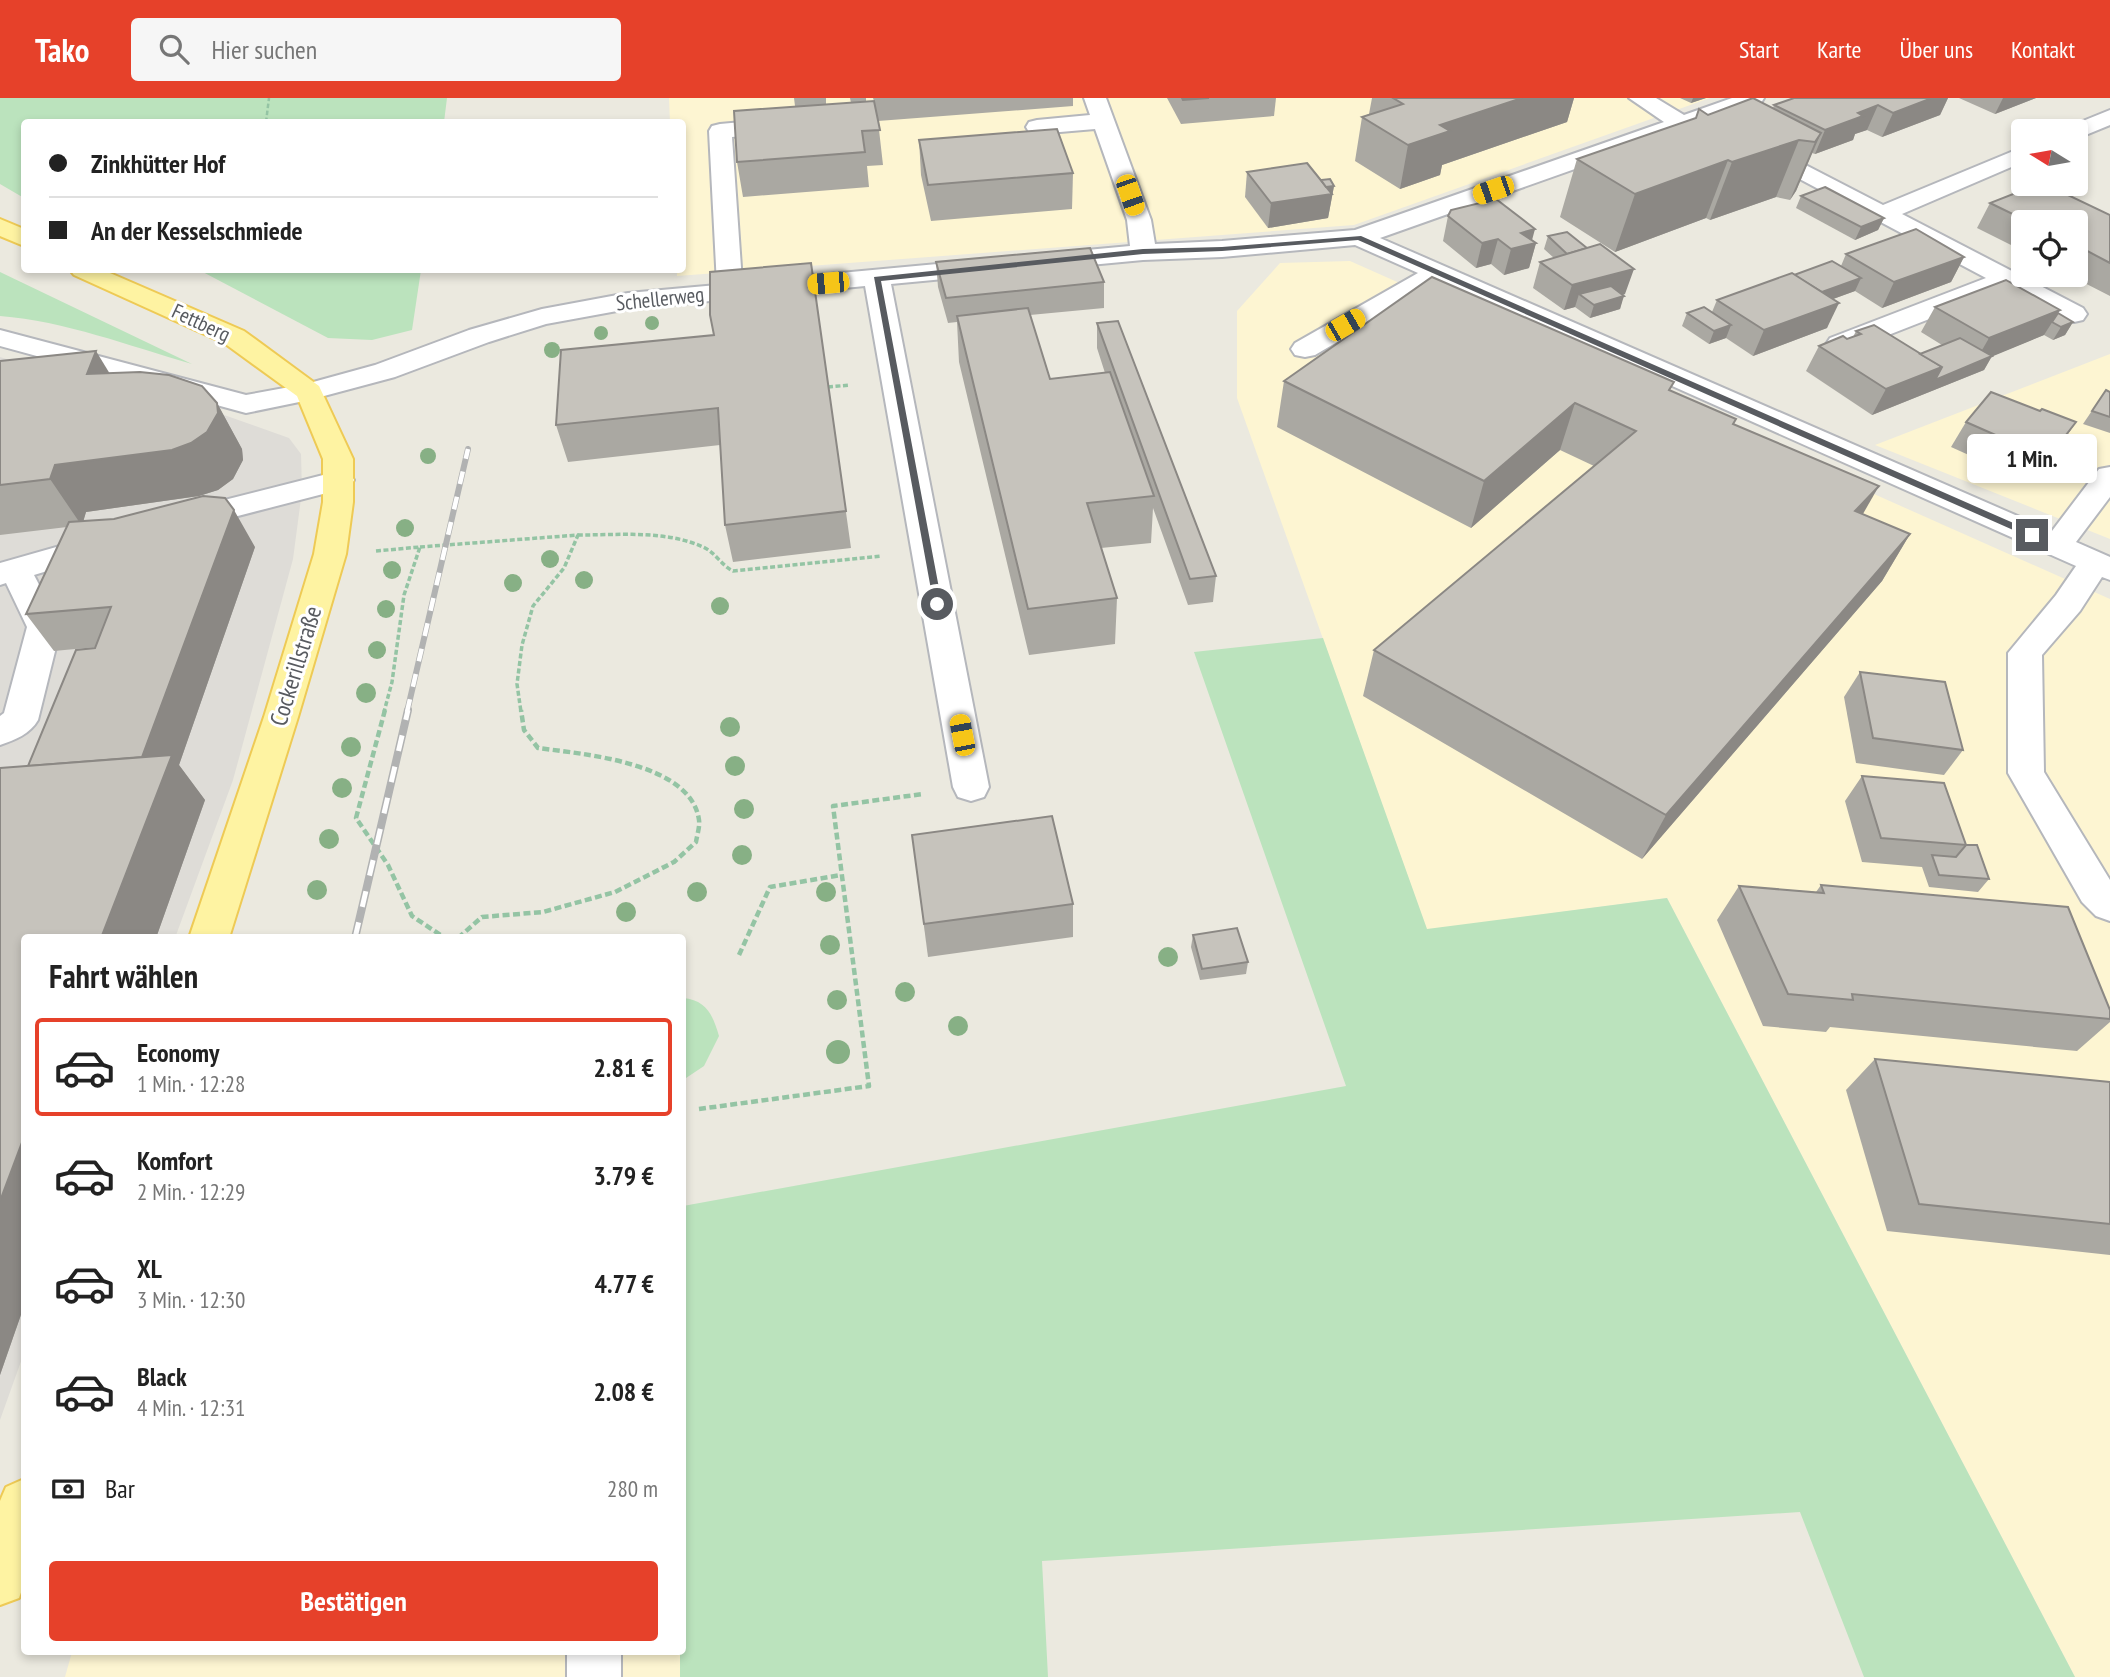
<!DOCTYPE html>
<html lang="de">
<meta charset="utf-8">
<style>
body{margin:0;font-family:"PT Sans Narrow",sans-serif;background:#f6f6f6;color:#222;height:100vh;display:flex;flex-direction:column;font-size:26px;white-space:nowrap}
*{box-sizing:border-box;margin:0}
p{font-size:23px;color:#767676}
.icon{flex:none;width:38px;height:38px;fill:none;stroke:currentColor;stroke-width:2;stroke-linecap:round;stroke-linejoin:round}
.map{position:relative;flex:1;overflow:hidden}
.details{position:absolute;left:21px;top:836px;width:665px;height:721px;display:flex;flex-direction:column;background:#fff;border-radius:7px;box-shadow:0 4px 10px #0003}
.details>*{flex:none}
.banner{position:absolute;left:21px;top:21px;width:665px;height:154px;border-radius:7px;box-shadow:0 4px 10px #0003;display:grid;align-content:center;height:154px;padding:0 28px;background:#fff}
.needle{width:46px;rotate:281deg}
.buttons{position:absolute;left:2011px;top:21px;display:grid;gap:14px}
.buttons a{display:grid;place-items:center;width:77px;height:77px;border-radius:7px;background:#fff;box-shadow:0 4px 10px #0003;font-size:35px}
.end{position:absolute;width:32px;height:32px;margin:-16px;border:9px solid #585b60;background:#fff;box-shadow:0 0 0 4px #fff}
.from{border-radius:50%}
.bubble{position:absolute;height:49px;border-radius:7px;background:#fff;box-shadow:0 4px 10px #0003;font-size:23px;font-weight:600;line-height:49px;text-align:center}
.car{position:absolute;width:21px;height:42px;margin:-21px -10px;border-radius:9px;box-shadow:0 0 5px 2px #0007;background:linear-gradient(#f5c518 24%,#345 0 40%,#f5c518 0 76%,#345 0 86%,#f5c518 0)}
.banner b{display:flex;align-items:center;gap:24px;height:66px;font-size:26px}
.banner b+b{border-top:2px solid #e0e0e0}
.banner i{width:18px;height:18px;background:#222}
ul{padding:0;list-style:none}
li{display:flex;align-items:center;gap:21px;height:98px;margin:0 14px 10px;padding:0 14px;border:4px solid transparent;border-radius:7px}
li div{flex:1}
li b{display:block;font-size:26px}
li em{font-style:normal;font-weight:600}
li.current{border-color:#e6412a}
li>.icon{width:63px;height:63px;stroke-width:1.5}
h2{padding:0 28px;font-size:32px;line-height:84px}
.pay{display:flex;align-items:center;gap:18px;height:77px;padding:0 28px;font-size:26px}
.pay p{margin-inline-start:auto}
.cta{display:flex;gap:14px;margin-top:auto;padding:14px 28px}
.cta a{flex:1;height:80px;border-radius:7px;background:#e6412a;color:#fff;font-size:28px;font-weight:600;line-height:80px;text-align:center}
header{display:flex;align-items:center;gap:42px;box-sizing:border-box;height:98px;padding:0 35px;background:#e6412a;color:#fff}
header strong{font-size:33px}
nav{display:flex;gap:38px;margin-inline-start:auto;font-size:24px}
.search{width:490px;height:63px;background:#f6f6f6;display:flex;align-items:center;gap:18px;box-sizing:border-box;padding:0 24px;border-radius:7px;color:#767676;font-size:26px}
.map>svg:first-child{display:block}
</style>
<header>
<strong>Tako</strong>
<div class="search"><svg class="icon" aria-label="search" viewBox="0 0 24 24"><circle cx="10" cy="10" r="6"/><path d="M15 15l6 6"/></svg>Hier suchen</div>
<nav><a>Start</a><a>Karte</a><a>Über uns</a><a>Kontakt</a></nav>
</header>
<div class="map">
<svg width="2110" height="1579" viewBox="0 0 2110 1579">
<rect width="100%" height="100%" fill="#ebe9df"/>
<g fill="#fdf5d2">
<path d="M669 0H1710L1354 127 677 178V172H682V24H670Z"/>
<path d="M1350 163 2110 501V1579H2075L1667 800 1427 832 1237 300V213L1280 165Z"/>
<path d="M2110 256V441L1875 347Z"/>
<path d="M72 1554H680V1579H65Z"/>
</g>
<path fill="#dedcd7" d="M0 259 102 291 210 312 289 340 301 356 302 393 293 461 233 682 175 840H24V1255L0 1322Z"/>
<g fill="#bbe3bd">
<path d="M0 0H447L444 24H24V100L0 86Z"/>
<path d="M199 172H421L412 232 372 242 328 240Z"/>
<path d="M0 174 192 266C129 248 65 223 0 218Z"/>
<path d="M1323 540 1427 831 1667 800 2075 1579H1864L1800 1414 1042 1463 1048 1579H680V1554H682L683 1108 1346 988 1194 554Z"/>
<path d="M683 900C707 902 713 918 719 938L704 968 683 982Z"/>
</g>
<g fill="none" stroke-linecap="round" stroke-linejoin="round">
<g stroke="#b5b7bc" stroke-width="4">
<g id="minor">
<path d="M1084 0H1106L1151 122 1155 146 1222 143 1355 132 1664 24 1629 0H1656L1684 17 1732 0H1764L1761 5 1380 140 2052 433 2099 371 2110 369V399L2076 444 2110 459V482L2102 479 2080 513 2042 557 2044 674 2110 782V823L2096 818 2082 804 2008 675V555L2056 497 2076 468 1439 184 1315 257 1305 259 1295 257 1291 251 1295 245 1418 175 1355 147 1222 159 1143 162 891 186 989 689 984 699 971 703 958 699 953 689 865 188 628 211 546 226 489 244 395 279 309 302 246 315 0 248V232L246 297 306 286 375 267 469 232 542 211 628 195 717 187 709 33 712 28 720 26 787 20 795 22 798 27 795 32 787 34 732 39 742 184 1130 148 1127 122 1095 31 1037 36 1029 34 1026 29 1029 24 1037 22 1090 17Z"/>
<path d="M2110 12V27L2076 41V33H2065L2068 29Z"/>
<path d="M1757 42 1883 107 2023 49V64L1902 116 2083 210 2087 216 2083 222 2074 224 2065 222 2006 191 1850 252 1840 254 1830 252 1826 246 1830 240 1986 180 1749 54 1745 49 1749 44Z"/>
<path d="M339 373 350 375 354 382 350 389 180 433 169 430 165 423 169 416Z"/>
<path d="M102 436 113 439 118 446 113 453 34 477 61 529 38 622C30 636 15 642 0 647V618L4 615 27 529 6 485 0 487V465Z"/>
<rect x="567" y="1554" width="54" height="25"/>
</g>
</g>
<g stroke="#eeca55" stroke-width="4">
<g id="major">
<path d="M0 121 24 131V148L0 138Z"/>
<path d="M70 172H103L244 233 319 288 353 361V404L346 456 298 619 229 840H189L264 619 314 456 323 404V361L297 298 224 245 74 177Z"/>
<path d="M24 1381V1486L19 1500 0 1507V1403L6 1389Z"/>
</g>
</g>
<path stroke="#94c4a4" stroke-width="2.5" stroke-dasharray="4.5 2.5" stroke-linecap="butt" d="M266 24 269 0"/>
<g stroke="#94c4a4" stroke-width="3.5" stroke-dasharray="5 2.5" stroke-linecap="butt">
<path d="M828 289 850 287"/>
<path d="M578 437C618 437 666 432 703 449 715 454 721 467 733 473L882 458"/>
<path d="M420 449 578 437 564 470 533 508 522 547 517 586 521 614"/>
<path d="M376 453 420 449 404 497 392 584 384 614"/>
</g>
<g stroke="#94c4a4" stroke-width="4.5" stroke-dasharray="7 3.5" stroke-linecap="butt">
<path d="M385 612 356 720 388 767 412 818 445 840"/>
<path d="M458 840 482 819 543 814 615 794 674 764 696 744C697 737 700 729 699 722 691 664 582 656 538 650L524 632 521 612"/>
<path d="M739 857 770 789 841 777"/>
<path d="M699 1011 869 988 833 708 923 696"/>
</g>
<use href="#minor" fill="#fff" fill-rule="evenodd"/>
<use href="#major" fill="#fef3a2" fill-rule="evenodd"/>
<g stroke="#b1b2b2" stroke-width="6">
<path id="rail-far1" d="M407 614 468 351"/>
</g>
<g stroke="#b1b2b2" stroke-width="8">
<path id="rail" d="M355 840 408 612"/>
</g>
<use href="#rail-far1" stroke="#fff" stroke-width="4.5" stroke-dasharray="13" stroke-linecap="butt"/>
<use href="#rail" stroke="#fff" stroke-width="5" stroke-dasharray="16" stroke-linecap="butt"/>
</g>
<g fill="#87b085">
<circle cx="652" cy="225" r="7"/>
<circle cx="601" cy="235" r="7"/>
<circle cx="552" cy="252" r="8"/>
<circle cx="428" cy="358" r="8"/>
<circle cx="405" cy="430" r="9"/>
<circle cx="550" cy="461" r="9"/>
<circle cx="392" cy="472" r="9"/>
<circle cx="584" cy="482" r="9"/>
<circle cx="513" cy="485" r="9"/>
<circle cx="720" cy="508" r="9"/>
<circle cx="386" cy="511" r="9"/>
<circle cx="377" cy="552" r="9"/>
<circle cx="366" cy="595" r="10"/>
<circle cx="730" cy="629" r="10"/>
<circle cx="351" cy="649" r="10"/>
<circle cx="735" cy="668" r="10"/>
<circle cx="342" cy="690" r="10"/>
<circle cx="744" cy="711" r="10"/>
<circle cx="329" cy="741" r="10"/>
<circle cx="742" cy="757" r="10"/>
<circle cx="317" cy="792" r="10"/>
<circle cx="697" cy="794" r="10"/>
<circle cx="826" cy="794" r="10"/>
<circle cx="626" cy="814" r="10"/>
<circle cx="830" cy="847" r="10"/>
<circle cx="1168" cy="859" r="10"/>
<circle cx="905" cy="894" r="10"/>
<circle cx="837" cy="902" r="10"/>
<circle cx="958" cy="928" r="10"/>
<circle cx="838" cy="954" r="12"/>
</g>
<g fill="#aaa8a2">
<path d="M794 0H826V7L851 5 850 0H866V4L874 3 873 0H1073V8L878 23 883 67 867 68 869 89 743 99 737 64 811 8H795Z"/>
<path d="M1167 0H1276L1274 18 1181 26Z"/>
<path d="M1372 0H1574L1567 24 1442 67 1440 77 1400 91 1355 63 1362 19 1369 16Z"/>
<path d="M1680 0H1706L1691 5Z"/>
<path d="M1794 0H1948L1940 17 1882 39 1867 32 1855 36 1853 42 1815 56 1812 55 1796 93 1790 102 1776 99 1710 122 1706 120 1615 154 1560 119 1577 61 1695 21 1699 11 1708 17 1773 10 1774 7Z"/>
<path d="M1959 0H2036L1995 16Z"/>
<path d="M919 42 1073 75 1072 111 931 123 921 77Z"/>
<path d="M1247 74 1321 82 1334 88 1328 120 1268 130 1245 99Z"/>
<path d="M1801 98 1884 120 1878 132 1855 142 1796 110Z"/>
<path d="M1990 105 2110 117V198L2069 177H2076V124H2023V153L1977 130Z"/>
<path d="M1448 118 1532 142 1536 145 1529 170 1504 177 1491 166 1476 170 1443 143Z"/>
<path d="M1548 138 1625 196 1623 197 1620 211 1590 220 1575 209 1564 212 1533 190 1540 164 1554 160 1544 151Z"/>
<path d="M1846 156 1964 159 1951 184 1882 210 1855 193 1833 201 1827 230 1753 258 1726 240 1709 246 1682 228 1687 215 1712 214 1717 202 1841 168Z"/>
<path d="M936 164 1104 184V210L1030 217 1050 281 1105 275 1097 250V225L1216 478 1213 504 1188 507 1153 410 1151 445 1101 450 1117 500 1115 546 1029 557 959 264 957 224 948 225 938 189Z"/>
<path d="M811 165 851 450 733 464 725 427 720 347 568 364 556 327 714 237Z"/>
<path d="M1935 209 2060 212 2058 215 2073 224 2065 237 2053 242 2044 237 1992 258 1984 272 1872 317 1806 273 1819 248 1853 239 1856 233 1920 256 1942 247 1921 234Z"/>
<path d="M0 263 110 275 217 305 242 351 243 362 233 381 218 392 199 398 86 414 83 423 255 449 179 667 205 702 156 840H24V1208L0 1277 28 668 96 549 54 553 26 516 67 429 0 437Z"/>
<path d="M1284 283 1671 293 1734 326 1863 416 1910 436 1882 483 1642 761 1363 598 1374 552 1594 368 1560 352 1471 430 1277 329Z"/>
<path d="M2106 292 2110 294V335L2083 326Z"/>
<path d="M2040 313 2076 324 2059 349 2031 385 1951 349 1966 324Z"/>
<path d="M1860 574 1963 652 1944 677 1856 665 1844 599Z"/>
<path d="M1862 678 1966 747 1989 781 1978 794 1929 789 1922 769 1862 764 1845 703Z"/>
<path d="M912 737 1073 806V839L928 859Z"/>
<path d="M1821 787 2110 912V924L2077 953 1830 929 1826 934 1763 928 1717 822 1739 788 1816 794Z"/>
<path d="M1193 837 1248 864 1246 876 1200 882 1191 849Z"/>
<path d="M1875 961 2110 984V1157L1887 1133 1846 992Z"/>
</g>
<g fill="#8b8884">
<path d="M1522 0H1574L1567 24 1442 67 1440 77 1400 91 1408 47 1440 27Z"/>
<path d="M1693 0H1706L1691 5Z"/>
<path d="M1932 0H1948L1940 17 1882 39 1893 15Z"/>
<path d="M2003 0H2036L1995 16Z"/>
<path d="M1878 7 1867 32 1855 36 1853 42 1815 56 1825 32 1858 15Z"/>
<path d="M1821 35 1796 93 1790 102 1815 44Z"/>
<path d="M1799 42 1776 99 1710 122 1732 64Z"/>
<path d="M1728 62 1706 120 1615 154 1635 96Z"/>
<path d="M1334 88 1328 120 1268 130 1271 105 1322 89Z"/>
<path d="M1884 120 1878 132 1855 142 1861 129Z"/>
<path d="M1535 131 1531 146 1536 145 1529 170 1504 177 1511 151 1521 135Z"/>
<path d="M1498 141 1491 166 1476 170 1482 145Z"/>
<path d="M1964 159 1951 184 1882 210 1894 184Z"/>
<path d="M1634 171 1625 196 1591 205 1579 196 1575 209 1564 212 1572 187Z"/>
<path d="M1861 180 1855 193 1800 213 1806 200Z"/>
<path d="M1624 198 1620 211 1590 220 1594 207Z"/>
<path d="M1839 205 1827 230 1753 258 1764 232Z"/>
<path d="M2060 212 2044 237 1974 266 1989 240Z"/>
<path d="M2073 224 2065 237 2053 242 2061 229Z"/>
<path d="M1731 227 1726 240 1709 246 1714 233Z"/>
<path d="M96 253 124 299 87 276Z"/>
<path d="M1992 258 1984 272 1872 317 1886 291 1942 269Z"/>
<path d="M217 305 242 351 243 362 233 381 218 392 199 398 86 414 82 428 50 381 55 367Z"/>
<path d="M1575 305 1560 352 1471 430 1484 383Z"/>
<path d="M2076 324 2059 349 2031 385 2048 360Z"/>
<path d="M1879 388 1852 435 1855 413Z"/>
<path d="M234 412 255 449 179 667 205 702 156 840H101L138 669Z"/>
<path d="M1910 436 1882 483 1642 761 1666 717Z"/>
<path d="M24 1039V1208L0 1277V1103Z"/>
</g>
<g fill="#c6c3bc" stroke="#8b8884" stroke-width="2">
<path d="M1182 0H1209L1183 2Z"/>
<path d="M1393 0H1522L1440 27 1450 33 1408 47 1362 19 1403 6Z"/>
<path d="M1753 0 1821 35 1815 44 1799 42 1732 64 1728 62 1635 96 1577 61 1696 20 1699 11 1708 17Z"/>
<path d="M1794 0H1932L1893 15 1878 7 1858 15 1863 18 1825 32 1774 7Z"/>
<path d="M874 3 880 32 862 33 865 54 737 64 734 13Z"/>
<path d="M1057 31 1073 75 928 87 919 42Z"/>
<path d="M1307 65 1332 96 1271 105 1247 74Z"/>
<path d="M1330 81 1334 88 1326 89 1321 82Z"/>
<path d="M2039 86H2045L2110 117V165L2076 147V124H2029L1990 105Z"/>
<path d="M1825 89 1884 120 1861 129 1801 98Z"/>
<path d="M1496 101 1535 131 1521 135 1536 145 1511 151 1498 141 1482 145 1448 118 1451 112Z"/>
<path d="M1916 131 1964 159 1894 184 1846 156Z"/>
<path d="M1567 134 1587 150 1567 156 1548 138Z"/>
<path d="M1600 146 1634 171 1572 187 1540 164Z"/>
<path d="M1090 150 1104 184 946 200 936 164Z"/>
<path d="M1832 163 1861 180 1822 194 1794 177Z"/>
<path d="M811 165 846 413 725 427 718 310 556 327 561 252 714 237 710 217V174Z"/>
<path d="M1792 175 1839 205 1764 232 1717 202Z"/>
<path d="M1432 179 1674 284 1669 292 1736 321 1733 326 1879 388 1855 413 1910 436 1666 717 1374 552 1636 333 1575 305 1484 383 1284 283Z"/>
<path d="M2006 182 2060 212 1989 240 1935 209Z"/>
<path d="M1611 188 1624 198 1594 207 1579 196Z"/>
<path d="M1704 209 1731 227 1714 233 1687 215Z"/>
<path d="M1028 210 1050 281 1110 274 1154 398 1087 405 1117 500 1028 511 957 218Z"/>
<path d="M2058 215 2073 224 2061 229 2052 224Z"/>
<path d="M1118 223 1216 478 1190 481 1097 225Z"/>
<path d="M1874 227 1942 269 1886 291 1819 248 1843 238 1847 241 1861 236 1856 233Z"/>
<path d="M1960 240 1992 258 1935 282 1942 269 1920 256Z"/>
<path d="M96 253 87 276 140 274 169 277 202 288 217 305 218 315 207 334 191 345 172 352 55 367 50 381 0 387V263Z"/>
<path d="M2106 292 2110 294V319L2092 313Z"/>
<path d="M1991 294 2040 313 2042 311 2076 324 2048 360 1966 324Z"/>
<path d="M203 398 225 400 234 412 142 659 28 668 76 552 95 550 111 509 26 516 69 424 114 421Z"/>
<path d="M1860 574 1945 584 1963 652 1873 640Z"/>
<path d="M172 657 101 840H24V1039L0 1103V670Z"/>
<path d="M1862 678 1944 685 1966 747 1881 740Z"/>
<path d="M1052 718 1073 806 924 826 912 737Z"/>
<path d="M1966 747H1977L1989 781 1939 777 1932 757 1956 759Z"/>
<path d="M1821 787 2068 809 2110 912V921L1852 896 1853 902 1788 896 1739 788 1824 795Z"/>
<path d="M1237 830 1248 864 1202 871 1193 837Z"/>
<path d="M1875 961 2110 984V1126L1919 1106Z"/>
</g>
<path fill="#585b60" d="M1361 138 2036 435 2037 437 2029 439 1358 142 1222 153 1143 156 881 183 942 506 934 508 874 179 1143 151 1222 149Z"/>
<g text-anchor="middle" stroke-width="6" stroke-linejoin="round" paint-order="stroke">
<g font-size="21" fill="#585b60" stroke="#fff">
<text transform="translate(660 201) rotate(-6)" y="7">Schellerweg</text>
<text transform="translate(201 225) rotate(25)" y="7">Fettberg</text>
</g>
<g font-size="24" fill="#585b60" stroke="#fff">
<text transform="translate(296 568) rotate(-73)" y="8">Cockerillstraße</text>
</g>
</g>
</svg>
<div class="buttons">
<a><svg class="needle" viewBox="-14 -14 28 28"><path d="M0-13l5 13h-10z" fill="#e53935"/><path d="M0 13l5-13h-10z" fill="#767676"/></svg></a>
<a><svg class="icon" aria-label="locate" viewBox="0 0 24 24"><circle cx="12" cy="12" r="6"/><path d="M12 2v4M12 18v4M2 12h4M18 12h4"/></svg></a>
</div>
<i class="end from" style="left:937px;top:506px"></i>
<i class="end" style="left:2032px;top:437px"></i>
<div class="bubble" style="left:1967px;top:336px;width:130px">1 Min.</div>
<i class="car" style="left:1493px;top:92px;rotate:251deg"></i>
<i class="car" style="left:1130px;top:97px;rotate:161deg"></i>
<i class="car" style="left:828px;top:185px;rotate:265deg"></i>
<i class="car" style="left:1345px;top:227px;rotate:60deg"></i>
<i class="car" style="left:962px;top:637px;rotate:349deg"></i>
<div class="banner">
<b><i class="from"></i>Zinkhütter Hof</b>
<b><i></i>An der Kesselschmiede</b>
</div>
<section class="details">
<h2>Fahrt wählen</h2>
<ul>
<li class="current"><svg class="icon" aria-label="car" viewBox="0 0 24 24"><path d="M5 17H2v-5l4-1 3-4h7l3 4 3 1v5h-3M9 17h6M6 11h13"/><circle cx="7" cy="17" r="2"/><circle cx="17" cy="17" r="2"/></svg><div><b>Economy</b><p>1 Min. · 12:28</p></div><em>2.81 €</em></li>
<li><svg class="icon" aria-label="car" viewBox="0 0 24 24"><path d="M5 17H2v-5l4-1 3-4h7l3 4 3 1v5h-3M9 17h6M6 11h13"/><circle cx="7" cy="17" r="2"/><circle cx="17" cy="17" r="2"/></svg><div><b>Komfort</b><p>2 Min. · 12:29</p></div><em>3.79 €</em></li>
<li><svg class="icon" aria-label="car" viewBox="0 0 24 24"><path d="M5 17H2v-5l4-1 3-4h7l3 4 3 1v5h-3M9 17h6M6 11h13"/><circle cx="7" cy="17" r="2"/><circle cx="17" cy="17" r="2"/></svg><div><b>XL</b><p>3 Min. · 12:30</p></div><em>4.77 €</em></li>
<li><svg class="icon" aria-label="car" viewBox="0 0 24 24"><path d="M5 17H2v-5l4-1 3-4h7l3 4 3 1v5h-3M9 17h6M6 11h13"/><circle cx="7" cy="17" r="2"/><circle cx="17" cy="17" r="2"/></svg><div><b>Black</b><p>4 Min. · 12:31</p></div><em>2.08 €</em></li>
</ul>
<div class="pay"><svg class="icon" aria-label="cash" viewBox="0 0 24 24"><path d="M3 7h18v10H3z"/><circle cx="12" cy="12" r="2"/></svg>Bar<p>280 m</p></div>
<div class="cta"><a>Bestätigen</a></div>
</section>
</div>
